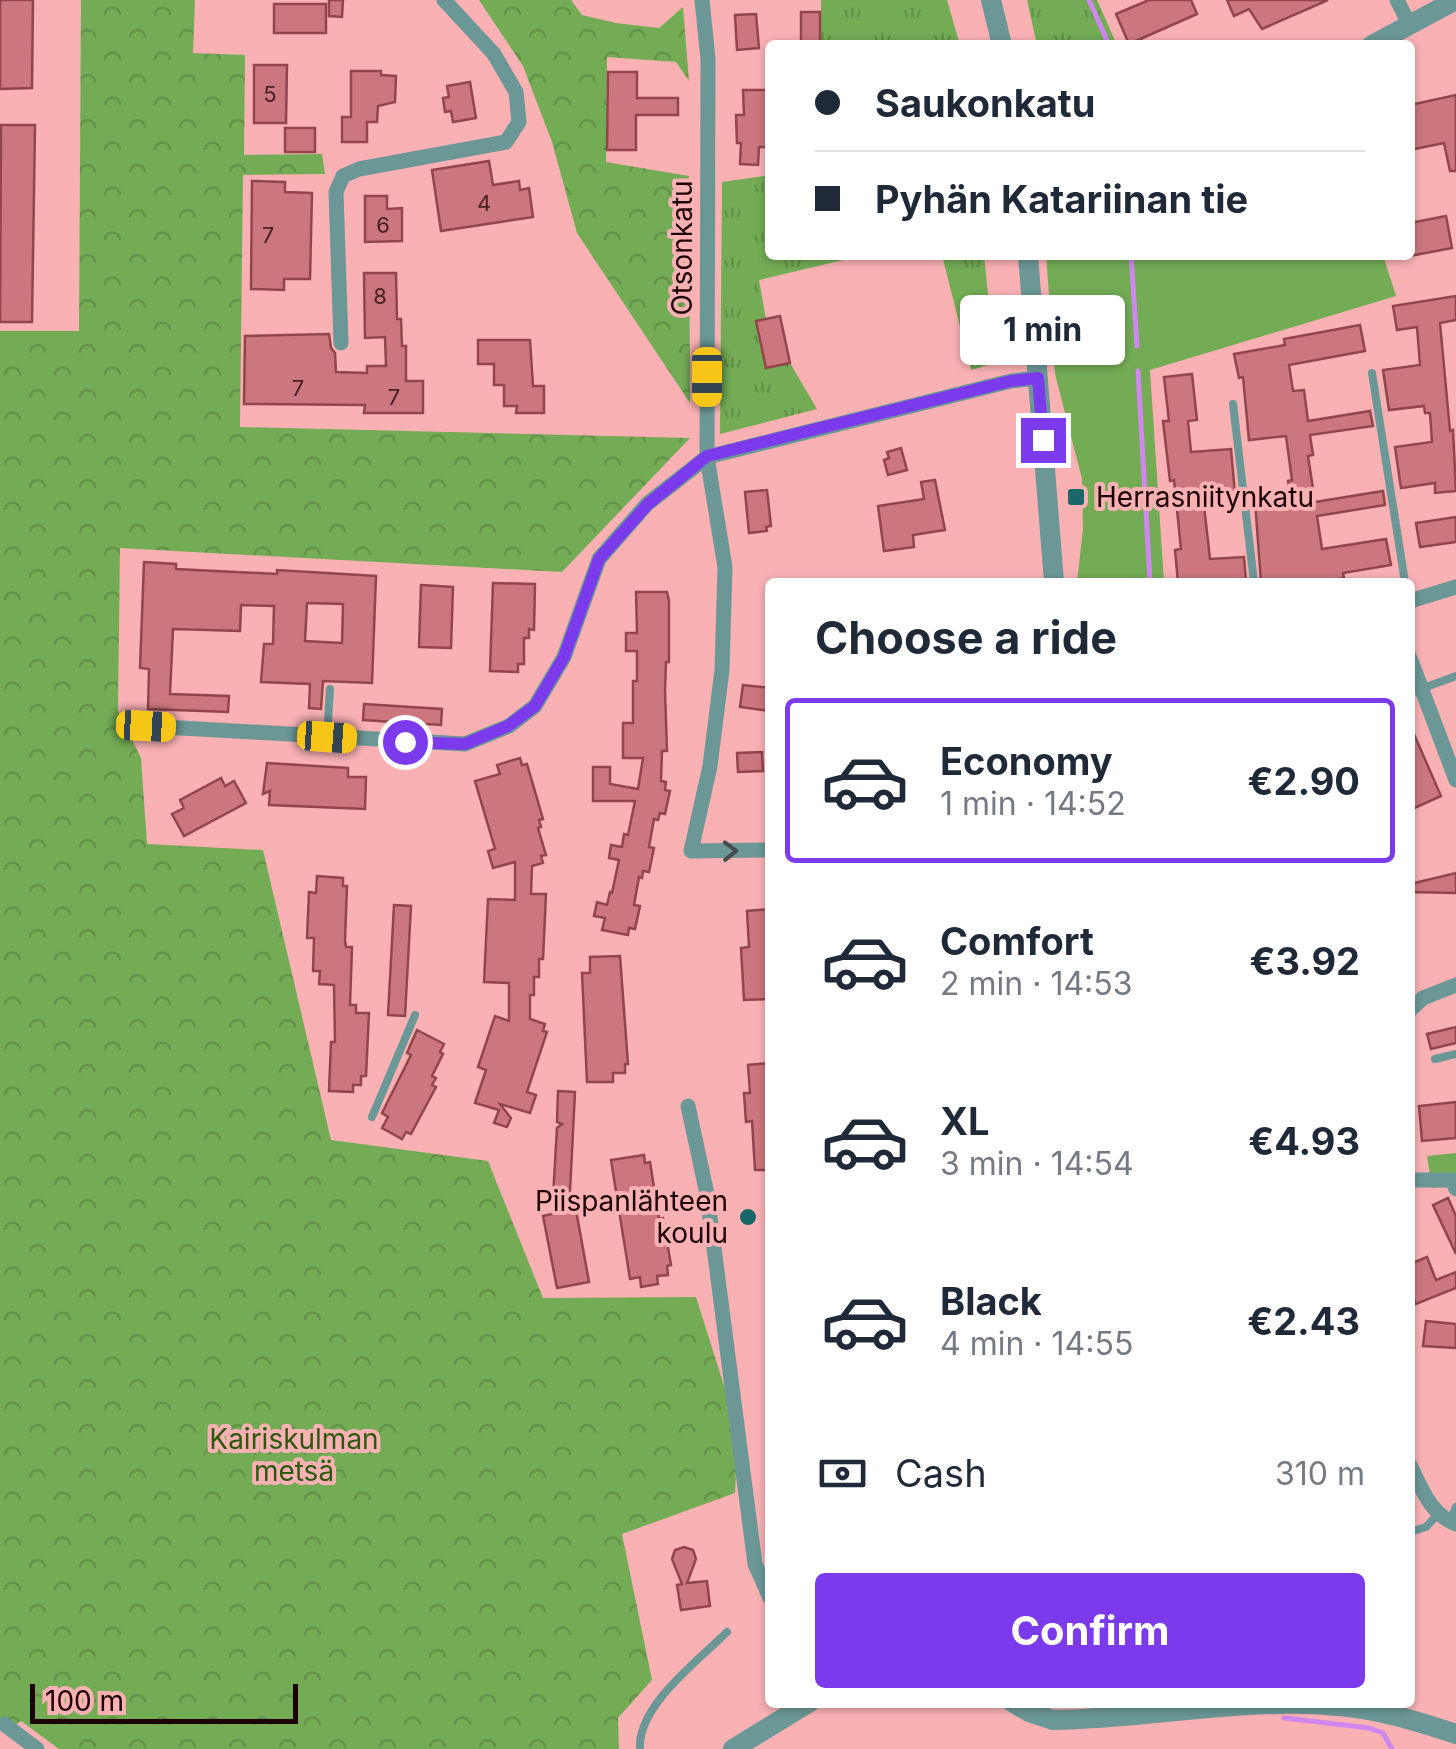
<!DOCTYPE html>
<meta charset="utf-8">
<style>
body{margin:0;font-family:Inter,sans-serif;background:#f2f2f3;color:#1f2937;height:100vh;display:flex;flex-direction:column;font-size:38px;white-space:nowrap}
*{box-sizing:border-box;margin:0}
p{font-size:32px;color:#747a83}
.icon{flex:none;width:55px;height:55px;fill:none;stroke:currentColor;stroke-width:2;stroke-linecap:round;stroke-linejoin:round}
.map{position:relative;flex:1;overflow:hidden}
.details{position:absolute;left:765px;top:578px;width:650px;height:1130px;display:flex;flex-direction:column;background:#fff;border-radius:10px;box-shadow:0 2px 8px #0004}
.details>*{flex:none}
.banner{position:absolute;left:765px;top:40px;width:650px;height:220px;border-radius:10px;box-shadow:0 2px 8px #0004;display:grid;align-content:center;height:220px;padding:0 50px;background:#fff}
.scale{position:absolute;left:30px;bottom:25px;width:268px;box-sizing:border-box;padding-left:10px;border:5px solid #1d0205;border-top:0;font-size:28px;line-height:35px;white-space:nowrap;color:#1d0205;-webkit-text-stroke:8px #f9b1b4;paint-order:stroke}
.end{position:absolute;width:45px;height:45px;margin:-22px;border:12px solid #7c3aed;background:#fff;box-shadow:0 0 0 5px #fff}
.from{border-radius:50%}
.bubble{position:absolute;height:70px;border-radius:10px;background:#fff;box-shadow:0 2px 8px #0004;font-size:32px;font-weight:700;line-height:70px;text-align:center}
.car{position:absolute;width:30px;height:60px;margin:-30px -15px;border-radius:12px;box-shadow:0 0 8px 2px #0007;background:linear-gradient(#f5c518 24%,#345 0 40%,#f5c518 0 76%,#345 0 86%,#f5c518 0)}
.banner b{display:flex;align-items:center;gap:35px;height:95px;font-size:38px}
.banner b+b{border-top:2px solid #e0e1e3}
.banner i{width:25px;height:25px;background:#1f2937}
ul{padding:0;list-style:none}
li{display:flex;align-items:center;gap:30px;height:165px;margin:0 20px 15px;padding:0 30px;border:5px solid transparent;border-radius:10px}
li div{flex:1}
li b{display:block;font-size:38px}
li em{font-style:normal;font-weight:700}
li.selected{border-color:#7c3aed}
li>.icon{width:90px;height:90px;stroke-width:1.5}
h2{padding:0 50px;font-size:45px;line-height:120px}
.pay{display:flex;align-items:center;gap:25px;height:110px;padding:0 50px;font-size:38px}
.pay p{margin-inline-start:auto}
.primary-button{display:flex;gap:20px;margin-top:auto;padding:20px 50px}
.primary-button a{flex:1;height:115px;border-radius:10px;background:#7c3aed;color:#fff;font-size:40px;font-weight:700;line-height:115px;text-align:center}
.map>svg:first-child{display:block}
</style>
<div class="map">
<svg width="1456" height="1749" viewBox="0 0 1456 1749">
<defs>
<pattern id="grass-tufts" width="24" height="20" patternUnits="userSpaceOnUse" patternTransform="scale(2.5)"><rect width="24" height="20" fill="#73ac55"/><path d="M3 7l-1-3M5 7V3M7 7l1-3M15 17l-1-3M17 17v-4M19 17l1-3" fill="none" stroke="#639249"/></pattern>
<pattern id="forest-crowns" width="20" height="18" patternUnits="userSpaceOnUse" patternTransform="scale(2.5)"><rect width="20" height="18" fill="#73ac55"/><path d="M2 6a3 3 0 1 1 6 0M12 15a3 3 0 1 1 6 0" fill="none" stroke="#639249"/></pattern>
</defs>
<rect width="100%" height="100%" fill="#f9b1b4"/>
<g fill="url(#grass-tufts)">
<path d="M821 0H947L960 45H821Z"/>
<path d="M1027 0H1097L1117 45H1037Z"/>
<path d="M770 175V255H865L759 280 766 319 756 322 766 368 790 363 817 409 720 434 722 182Z"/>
<path d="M942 255H984L995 363 971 370Z"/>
</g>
<g fill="url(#forest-crowns)">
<path d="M81 0H195L193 53 245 55 244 155 322 154 325 174 243 175 240 427 690 438 562 572 120 548 118 711 141 758 147 844 263 850 331 1140 488 1161 543 1298 696 1297 738 1430 735 1493 622 1534 652 1680 618 1718 619 1749H59L21 1721 9 1730 0 1723V331H79Z"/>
<path d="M479 0H571L582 15 616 23 659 28 683 7 689 81 676 62 607 57 606 162 689 176 690 403 577 233 552 142 523 66Z"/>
</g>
<g fill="#73ac55">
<path d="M1046 255H1383L1396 296 1150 370 1164 582H1077L1083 529 1082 479 1055 374Z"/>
<path d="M1456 1153V1185L1432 1188 1427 1156Z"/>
</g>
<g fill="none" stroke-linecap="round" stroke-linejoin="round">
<g stroke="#d088ee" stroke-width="5">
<path d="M1089 0 1109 45"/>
<path d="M1131 255 1137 346"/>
<path d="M1138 371 1150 582"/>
<path d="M1284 1718 1369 1728 1383 1733 1392 1749"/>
</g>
</g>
<g fill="#cb777d" stroke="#93454c" stroke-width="2.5" fill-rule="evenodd">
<path d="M0 0H33L32 88 0 89Z"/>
<path d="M329 0H343L342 17 329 16Z"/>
<path d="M1149 0H1191L1197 14 1129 44 1116 14Z"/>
<path d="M1227 0H1328L1262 29 1249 9 1234 16Z"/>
<rect x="274" y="4" width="52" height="29"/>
<rect x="801" y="12" width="19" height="30"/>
<path d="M756 14 759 48 737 50 735 15Z"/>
<path d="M254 65H287L286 123H254Z"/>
<path d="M351 71H381V75L396 76 395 102 378 106 377 122H367V142H342V117H351Z"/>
<path d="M608 72H637V98H678V115H636V150H607Z"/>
<path d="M470 82 476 118 453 122 451 111 445 112 443 98 449 97 447 86Z"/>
<path d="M743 90H770V147H759L758 165 740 164 741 143H737L736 115H744Z"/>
<path d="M1456 95V171H1450L1444 143 1410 150V105Z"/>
<path d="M1 125H35L32 322H0Z"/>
<rect x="285" y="128" width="30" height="24"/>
<path d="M489 161 493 185 519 181 520 190 529 188 533 217 441 231 432 170Z"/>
<path d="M252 181 285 182V192L312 193 310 279H284V290L251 289Z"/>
<path d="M365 196H387V209L402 208V241L365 242Z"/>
<path d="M1446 216 1452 248 1410 256V223Z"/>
<path d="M364 273H396L397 319H401L402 346H406V381H423V413H364L365 405 244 404 245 336 329 334 331 348 335 353 336 372 367 373V366H386L385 337 365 338Z"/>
<path d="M1456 296V320L1440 323 1450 431 1453 430 1456 491 1435 493V483L1401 488 1395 447 1432 442 1430 413H1425L1424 406 1389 410 1383 370 1420 365 1417 327 1397 330 1393 306Z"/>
<path d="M780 316 790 363 766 368 756 321Z"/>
<path d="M1360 325 1365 351 1289 365 1293 391 1304 390 1308 421 1370 411 1373 426 1310 435 1313 455 1308 456 1315 502 1383 491 1385 505 1317 516 1322 549 1386 539 1391 565 1343 573 1344 578 1318 582H1261L1255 501 1291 498 1288 481 1292 480 1286 436 1249 440 1243 377 1239 378 1234 354 1285 345 1284 339Z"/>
<path d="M478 340H530L533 386H544V413H516L517 406H504V385H494V364H478Z"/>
<path d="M1192 374 1197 420 1188 421 1191 452 1231 449 1235 494 1203 497 1210 559 1244 557 1246 582H1178L1175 550 1181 549 1174 480 1170 481 1163 421H1169L1164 377Z"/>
<path d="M901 448 907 470 888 475 884 460 889 458 887 452Z"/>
<path d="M935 480 945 530 913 535 914 547 884 551 878 506 924 499 921 482Z"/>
<path d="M767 490 771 526 766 527 767 531 749 533 745 492Z"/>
<path d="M1456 517V542L1420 547 1416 523Z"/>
<path d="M144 562 176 564V569L277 574V570L376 576 372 683 323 681 321 709 309 708 310 684 261 682 264 644H273L274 606 241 605 240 631 173 629 170 694 229 696 228 712 148 709 149 669 140 668ZM307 603 343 604 342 643 305 641Z"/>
<path d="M493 583 535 584 534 630 529 629V638H524V664H518V672L490 671Z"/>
<path d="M421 585 453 587 451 648 419 647Z"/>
<path d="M636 592H667L669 601V662H666L665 690 667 751H662L661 781 666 782 665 790 670 791 665 814 660 813 658 820 654 819 649 847 654 848 649 872 643 871 642 878 639 877 634 905 640 906 635 929 629 928 628 935 602 930 605 918 594 916 597 902 607 905 610 892 612 893 619 860 609 858 611 845 622 847 624 834 628 835 635 801H593V767H610V784L638 789 643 758H623V723H633V681H637V651H626V633H637Z"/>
<path d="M743 685 770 688V711L740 707Z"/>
<path d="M364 704 442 709 441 725 363 720Z"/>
<path d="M1410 725 1441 796 1410 810Z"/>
<path d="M762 752 763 771 738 772 737 753Z"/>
<path d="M520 758 522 765 527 764 543 819 539 820 541 827 538 828 546 855 541 856 543 863 532 866 531 894H546L543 959H539V977H534V995H530V1019L545 1024 543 1031 547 1032 527 1092 536 1095 530 1113 500 1104 511 1118 507 1127 494 1123 499 1110 475 1103 486 1070 478 1067 495 1016 509 1021V983L484 982 488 899 515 900V862L493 868 488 851 495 849 475 781 500 774 497 765Z"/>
<path d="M267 763 348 768V777H366L365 809 269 805 270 791 263 794Z"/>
<path d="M221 778 225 786 234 781 246 803 184 836 172 814 184 808 180 800Z"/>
<path d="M1456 873V893L1410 892V884Z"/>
<path d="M317 876 343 878V886H347L345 940 346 947H352L350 1005H356V1013H369L366 1076H361V1085H353V1092L329 1091 331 1042H335L334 985 319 984 320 971H313L314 938H307L309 892 316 893Z"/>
<path d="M394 905 411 906 405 1016 388 1015Z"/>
<path d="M770 909V999L744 1000 741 948 749 947 747 911Z"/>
<path d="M620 956 628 1064H625V1073H613V1082H587L582 973H590V957Z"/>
<path d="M1456 1027V1043L1431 1049 1427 1034Z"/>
<path d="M417 1030 444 1044 440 1052 443 1054 432 1076 436 1078 432 1085 436 1087 411 1134 406 1132 402 1139 382 1128 388 1117 382 1113 411 1055 407 1053Z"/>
<path d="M770 1063V1170H755L752 1121 746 1122 744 1093H750L748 1065Z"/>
<path d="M558 1091 575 1092 569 1211 576 1210 589 1282 557 1288 543 1216 552 1214 557 1128 562 1124 557 1122Z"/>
<path d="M1456 1102V1138L1422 1141 1419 1106Z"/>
<path d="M644 1155 645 1163 650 1162 659 1219 663 1218 671 1265 667 1266 668 1275 657 1276 658 1284 641 1287 640 1277 630 1279 611 1160Z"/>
<path d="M1448 1198 1456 1216V1254L1433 1205Z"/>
<path d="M1427 1257 1436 1280 1456 1272V1288L1416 1304 1410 1289V1264Z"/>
<path d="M1426 1321 1456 1324V1348L1423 1346Z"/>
<path d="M684 1547 693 1550 696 1559 687 1583 707 1581 710 1606 681 1610 677 1585 682 1584 672 1559 675 1550Z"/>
</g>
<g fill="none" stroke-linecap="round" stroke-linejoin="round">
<g stroke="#6b9797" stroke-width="8">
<path d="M1372 373 1405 582"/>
<path d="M1233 404 1254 582"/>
<path d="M1410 693 1456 676"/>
<path d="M327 737 330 689"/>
<path d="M1435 1059 1456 1054"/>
<path d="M372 1117 415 1015"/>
<path d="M1450 1522 1456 1507"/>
<path d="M1410 1532 1426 1527 1438 1514"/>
<path d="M640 1749C637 1706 698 1661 727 1632"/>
</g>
<g stroke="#6b9797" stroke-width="15">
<path d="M702 0 708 59 707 457 725 567 722 670 710 766 691 851 770 850"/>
<path d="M1397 0 1410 26"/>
<path d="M341 343 336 192 343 176 359 169 506 142 519 122 516 92 494 54 444 0"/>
<path d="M1410 601 1456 587"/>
<path d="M1410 658 1456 780"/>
<path d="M146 726 465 744 509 726 535 706 564 657 599 559 647 504 707 457 1011 381 1038 378"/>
<path d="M1410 1010 1423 998 1456 985"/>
<path d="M688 1106 707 1194 755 1564 770 1598"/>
<path d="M1410 1180H1452L1456 1189"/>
<path d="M1410 1465C1422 1489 1430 1514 1456 1524"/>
<path d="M4 1724 37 1749"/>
</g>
<g stroke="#6b9797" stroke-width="20">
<path d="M991 0 1002 45"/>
<path d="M1372 45 1456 0"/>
<path d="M1028 255 1054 582"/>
<path d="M1012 1702 1029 1712 1053 1720C1148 1719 1243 1697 1337 1706 1378 1709 1417 1721 1456 1734"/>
<path d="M733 1749 810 1702"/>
</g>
</g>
<defs><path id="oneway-chevron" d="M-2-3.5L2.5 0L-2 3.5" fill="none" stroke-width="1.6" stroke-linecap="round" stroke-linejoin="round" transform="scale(2.5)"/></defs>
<use stroke="#444c4e" href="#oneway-chevron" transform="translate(730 851) rotate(-1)"/>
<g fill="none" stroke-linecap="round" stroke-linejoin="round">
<path stroke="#7c3aed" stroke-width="12" d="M405 742 465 744 508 726 535 706 564 657 599 559 648 504 707 456 1011 381 1038 378 1043 440"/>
</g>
<g fill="#196768" stroke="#f9b1b4" stroke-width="4">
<rect x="1066" y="487" width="20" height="20" rx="5"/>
<circle cx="748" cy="1217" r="10"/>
</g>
<g text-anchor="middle" stroke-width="8" stroke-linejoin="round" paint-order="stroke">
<g font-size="22" fill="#481f23">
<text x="270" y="102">5</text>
<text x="484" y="211">4</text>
<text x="383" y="233">6</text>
<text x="268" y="243">7</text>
<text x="380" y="304">8</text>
<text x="298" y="396">7</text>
<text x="394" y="405">7</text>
</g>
<g font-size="28" fill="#1d0205" stroke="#f9b1b4">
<text transform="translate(682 248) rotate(-90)" y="10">Otsonkatu</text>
</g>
<g font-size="28" fill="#1d0205" stroke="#f9b1b4" text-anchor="start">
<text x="1096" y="507">Herrasniitynkatu</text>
<text x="728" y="1211" text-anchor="end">Piispanlähteen<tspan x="728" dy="32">koulu</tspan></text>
</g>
<g font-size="28" fill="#2d590e" stroke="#f9b1b4">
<text x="294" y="1449">Kairiskulman<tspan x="294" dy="32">metsä</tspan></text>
</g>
</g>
</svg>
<div class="scale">100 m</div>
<i class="end from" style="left:405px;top:742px"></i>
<i class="end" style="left:1043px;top:440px"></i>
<div class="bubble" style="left:960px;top:295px;width:165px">1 min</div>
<i class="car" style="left:707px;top:377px;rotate:180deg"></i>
<i class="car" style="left:146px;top:726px;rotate:93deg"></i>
<i class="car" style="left:327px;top:737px;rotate:94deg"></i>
<div class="banner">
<b><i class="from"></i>Saukonkatu</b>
<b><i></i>Pyhän Katariinan tie</b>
</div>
<section class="details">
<h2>Choose a ride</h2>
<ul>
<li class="selected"><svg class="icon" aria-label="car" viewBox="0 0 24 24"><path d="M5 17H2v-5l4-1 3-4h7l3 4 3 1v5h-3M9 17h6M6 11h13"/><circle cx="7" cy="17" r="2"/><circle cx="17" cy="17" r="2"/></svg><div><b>Economy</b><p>1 min · 14:52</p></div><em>€2.90</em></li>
<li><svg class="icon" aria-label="car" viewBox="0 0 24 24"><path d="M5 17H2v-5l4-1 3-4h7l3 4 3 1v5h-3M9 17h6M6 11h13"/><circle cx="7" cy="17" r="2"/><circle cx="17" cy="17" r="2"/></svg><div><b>Comfort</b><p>2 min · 14:53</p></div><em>€3.92</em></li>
<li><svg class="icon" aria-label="car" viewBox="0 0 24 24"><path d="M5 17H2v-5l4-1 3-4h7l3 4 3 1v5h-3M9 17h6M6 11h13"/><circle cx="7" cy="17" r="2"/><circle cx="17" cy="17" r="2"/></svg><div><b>XL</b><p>3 min · 14:54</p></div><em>€4.93</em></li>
<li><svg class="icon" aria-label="car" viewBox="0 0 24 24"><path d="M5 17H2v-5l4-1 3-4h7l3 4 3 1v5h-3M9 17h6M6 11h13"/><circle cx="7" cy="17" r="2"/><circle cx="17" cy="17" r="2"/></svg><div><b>Black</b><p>4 min · 14:55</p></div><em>€2.43</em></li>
</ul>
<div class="pay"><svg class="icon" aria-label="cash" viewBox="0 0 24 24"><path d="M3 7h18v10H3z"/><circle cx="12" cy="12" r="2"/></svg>Cash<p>310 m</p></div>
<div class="primary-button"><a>Confirm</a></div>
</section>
</div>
